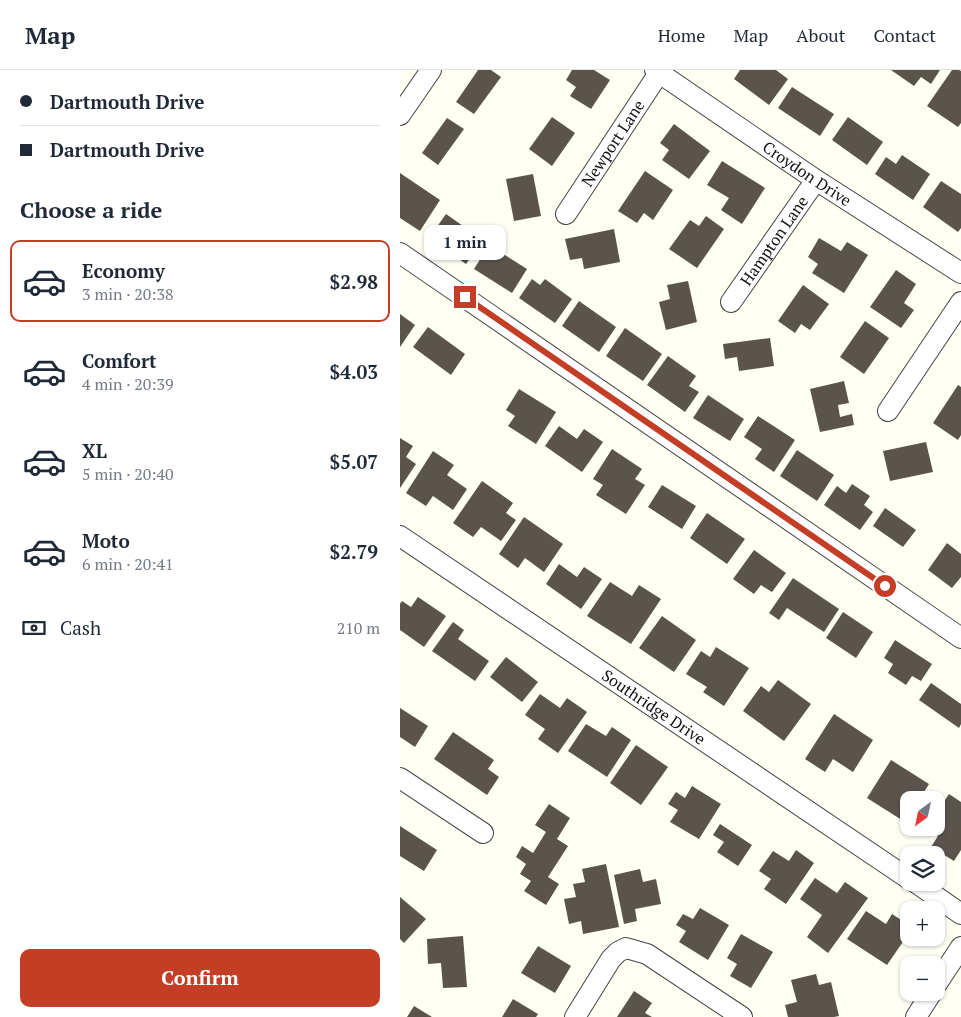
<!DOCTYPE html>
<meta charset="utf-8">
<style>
body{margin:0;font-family:"PT Serif",serif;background:#f2f2f3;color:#1f2937;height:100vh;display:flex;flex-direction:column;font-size:19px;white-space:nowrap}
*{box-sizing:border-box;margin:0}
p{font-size:16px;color:#747a83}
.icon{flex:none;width:28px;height:28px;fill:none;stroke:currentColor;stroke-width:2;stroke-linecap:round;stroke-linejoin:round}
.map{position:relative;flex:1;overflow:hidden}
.sheet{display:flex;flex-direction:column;background:#fff;width:400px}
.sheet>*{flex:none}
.top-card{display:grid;align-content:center;height:110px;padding:0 20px;background:#fff}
.needle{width:32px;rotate:213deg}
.tools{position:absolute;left:500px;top:721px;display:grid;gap:10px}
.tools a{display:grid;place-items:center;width:45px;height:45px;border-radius:10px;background:#fff;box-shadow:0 1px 4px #0004;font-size:25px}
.end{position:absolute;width:22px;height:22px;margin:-11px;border:6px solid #c43e25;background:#fff;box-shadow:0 0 0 2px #fff}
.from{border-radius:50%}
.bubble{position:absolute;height:35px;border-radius:10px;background:#fff;box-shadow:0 1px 4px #0004;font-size:16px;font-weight:700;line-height:35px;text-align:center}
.top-card b{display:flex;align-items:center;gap:18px;height:48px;font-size:19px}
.top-card b+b{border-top:1px solid #e0e1e3}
.top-card i{width:12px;height:12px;background:#1f2937}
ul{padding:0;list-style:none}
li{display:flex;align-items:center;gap:15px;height:82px;margin:0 10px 8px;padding:0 10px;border:2px solid transparent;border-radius:10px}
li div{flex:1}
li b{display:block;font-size:19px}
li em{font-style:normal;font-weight:700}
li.current{border-color:#c43e25}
li>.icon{width:45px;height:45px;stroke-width:1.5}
h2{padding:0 20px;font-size:22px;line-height:60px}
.pay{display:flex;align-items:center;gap:12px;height:55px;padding:0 20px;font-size:19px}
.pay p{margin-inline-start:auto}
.action{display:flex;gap:10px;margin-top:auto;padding:10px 20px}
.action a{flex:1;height:58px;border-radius:10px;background:#c43e25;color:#fff;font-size:20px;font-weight:700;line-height:58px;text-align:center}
header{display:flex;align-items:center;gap:30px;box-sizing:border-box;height:70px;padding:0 25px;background:#fff;border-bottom:1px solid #e0e1e3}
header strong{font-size:24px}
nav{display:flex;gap:28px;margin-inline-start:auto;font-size:18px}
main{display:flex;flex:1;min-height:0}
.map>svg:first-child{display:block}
</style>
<header>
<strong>Map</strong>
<nav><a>Home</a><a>Map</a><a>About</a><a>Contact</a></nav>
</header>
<main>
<section class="sheet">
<div class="top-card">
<b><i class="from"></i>Dartmouth Drive</b>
<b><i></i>Dartmouth Drive</b>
</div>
<h2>Choose a ride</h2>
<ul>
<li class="current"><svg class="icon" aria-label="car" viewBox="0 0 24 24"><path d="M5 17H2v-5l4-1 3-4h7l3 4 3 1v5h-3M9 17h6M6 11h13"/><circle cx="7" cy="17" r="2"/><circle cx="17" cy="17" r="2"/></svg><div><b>Economy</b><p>3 min · 20:38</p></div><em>$2.98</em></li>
<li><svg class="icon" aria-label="car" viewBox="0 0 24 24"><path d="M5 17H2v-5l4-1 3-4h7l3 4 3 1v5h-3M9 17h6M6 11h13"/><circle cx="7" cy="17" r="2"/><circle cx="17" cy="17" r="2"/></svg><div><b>Comfort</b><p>4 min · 20:39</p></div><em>$4.03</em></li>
<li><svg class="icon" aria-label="car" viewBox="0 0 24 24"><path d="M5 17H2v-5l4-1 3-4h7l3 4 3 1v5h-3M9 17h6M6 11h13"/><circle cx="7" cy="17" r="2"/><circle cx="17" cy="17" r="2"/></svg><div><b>XL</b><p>5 min · 20:40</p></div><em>$5.07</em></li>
<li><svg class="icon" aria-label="car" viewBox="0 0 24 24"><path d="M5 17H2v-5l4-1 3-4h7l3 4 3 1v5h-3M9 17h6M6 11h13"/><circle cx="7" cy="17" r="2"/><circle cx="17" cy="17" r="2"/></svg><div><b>Moto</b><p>6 min · 20:41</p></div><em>$2.79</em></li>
</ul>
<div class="pay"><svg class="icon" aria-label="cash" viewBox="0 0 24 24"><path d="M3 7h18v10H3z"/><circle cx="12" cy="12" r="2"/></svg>Cash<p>210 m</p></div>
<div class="action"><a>Confirm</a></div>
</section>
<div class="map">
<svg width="561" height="947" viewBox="0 0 561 947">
<rect width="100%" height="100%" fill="#fffff4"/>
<g fill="#5a544d">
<path d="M78 0H91L101 7 74 44 56 32Z"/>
<path d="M172 0H194L210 10 191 39 170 26 176 17 166 10Z"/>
<path d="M340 0H376L388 9 369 35 334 9Z"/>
<path d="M491 0H540L531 14 521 7 514 16Z"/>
<path d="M552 0H559L561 1V53L558 57 527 36Z"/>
<path d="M392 17 434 44 420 66 378 38Z"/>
<path d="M152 47 175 63 152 96 129 79Z"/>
<path d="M448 47 483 72 467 95 432 70Z"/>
<path d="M47 48 64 59 38 95 22 83Z"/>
<path d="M274 54 310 81 289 109 262 90 269 80 260 73Z"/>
<path d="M502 85 530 104 513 130 475 104 486 87 496 94Z"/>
<path d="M322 91 365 118 342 154 321 140 329 128 307 115Z"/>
<path d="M245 101 273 120 253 150 244 143 237 153 218 141Z"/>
<path d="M0 103 40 130 20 161 0 148Z"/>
<path d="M133 104 141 146 114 151 106 109Z"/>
<path d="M541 111 561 124V158L558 162 523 137Z"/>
<path d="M46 144 83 170 66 194 29 168Z"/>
<path d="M306 146 324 159 297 198 269 179 290 150 299 156Z"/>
<path d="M214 159 220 192 184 199 182 188 170 190 165 169Z"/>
<path d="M419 168 441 181 447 172 468 185 444 223 412 203 418 194 408 187Z"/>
<path d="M89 175 127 199 112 223 74 199Z"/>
<path d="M496 200 516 214 504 233 514 240 501 258 470 237Z"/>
<path d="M132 209 140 215 145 209 172 229 155 253 119 228Z"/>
<path d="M288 211 297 252 266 260 259 232 270 229 267 215Z"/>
<path d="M403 215 429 234 410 260 401 254 395 263 378 251Z"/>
<path d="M179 231 216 257 199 282 162 256Z"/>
<path d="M0 244 15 255 0 277Z"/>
<path d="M465 251 489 268 464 304 440 287Z"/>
<path d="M28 257 65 284 51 305 13 277Z"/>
<path d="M225 258 262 284 243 311 206 286Z"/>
<path d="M370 268 374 296 339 301 337 287 325 289 323 274Z"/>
<path d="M268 286 296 306 289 316 299 322 285 342 247 315Z"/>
<path d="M444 311 449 333 438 335 440 347 452 344 454 355 420 362 410 319Z"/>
<path d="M558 315 561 317V365L558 370 533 353Z"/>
<path d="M119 319 156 342 136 374 108 356 115 346 106 340Z"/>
<path d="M308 325 344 349 330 371 293 348Z"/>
<path d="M358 346 395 370 374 402 355 389 362 379 344 367Z"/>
<path d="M159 356 177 369 184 359 203 372 182 402 145 376Z"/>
<path d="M0 368 13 376 6 387 16 394 0 418Z"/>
<path d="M526 372 533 402 490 411 483 381Z"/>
<path d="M212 379 242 399 235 409 245 415 226 444 196 425 203 415 193 409Z"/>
<path d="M397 380 434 405 417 431 380 406Z"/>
<path d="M33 381 54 395 47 405 67 419 53 440 33 426 26 436 6 423Z"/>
<path d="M82 411 113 433 106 443 116 450 101 471 81 457 73 467 53 453Z"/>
<path d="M452 414 470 426 464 435 473 442 460 460 424 435 437 416 446 423Z"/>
<path d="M262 415 296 436 282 459 248 437Z"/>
<path d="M485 438 516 460 503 477 473 456Z"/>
<path d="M307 443 345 469 327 494 290 468Z"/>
<path d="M124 447 163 474 144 502 125 488 118 498 99 484Z"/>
<path d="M547 473 561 484V507L552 518 528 500Z"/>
<path d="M354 480 386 503 372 522 361 515 354 524 333 509Z"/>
<path d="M159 494 177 507 184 497 202 509 181 539 146 514Z"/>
<path d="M393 508 439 539 424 562 387 538 379 550 369 543Z"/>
<path d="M210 512 232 526 239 515 261 529 231 574 187 546Z"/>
<path d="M18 527 46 546 24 577 0 560V534L2 531 11 537Z"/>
<path d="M443 542 473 562 456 588 426 568Z"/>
<path d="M262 546 296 570 274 602 239 578Z"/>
<path d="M53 552 64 560 58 569 89 591 75 611 32 581Z"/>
<path d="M495 570 532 594 521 611 512 606 506 615 488 603 493 594 484 588Z"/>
<path d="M316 577 349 598 324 636 303 622 307 617 286 604 301 581 310 587Z"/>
<path d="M106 587 138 612 122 632 90 607Z"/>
<path d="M378 610 411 634 384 671 343 641 361 616 369 622Z"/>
<path d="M531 613 561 634V654L559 658 519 630Z"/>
<path d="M140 624 160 638 167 628 187 642 158 683 138 669 145 659 125 645Z"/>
<path d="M0 638 28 656 15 677 0 667Z"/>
<path d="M434 644 473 670 453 702 433 689 425 702 405 689Z"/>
<path d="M186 654 206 666 212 657 231 670 207 707 168 681Z"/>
<path d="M53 662 94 690 88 699 99 707 87 725 34 689Z"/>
<path d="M236 675 268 697 241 735 210 713Z"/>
<path d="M491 690 529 714 519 730H509V746L505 752 467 728Z"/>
<path d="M292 716 321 734 299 769 270 752 278 740 268 734 276 722 285 728Z"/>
<path d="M549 724 561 732V780L554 791 531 777 538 766 526 758H536V733L541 736Z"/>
<path d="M149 734 170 748 157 769 168 776 148 807 159 814 146 835 124 821 131 811 120 804 126 794 116 787 122 776 133 783 146 762 135 755Z"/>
<path d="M320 754 352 775 338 796 317 782 324 772 313 765Z"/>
<path d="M0 756 37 780 24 801 0 786Z"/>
<path d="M396 780 414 793 386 834 364 819 371 809 359 801 373 781 389 791Z"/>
<path d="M206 794 219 857 183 864 181 851 169 854 164 829 176 827 173 814 185 812 182 799Z"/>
<path d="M240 799 243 812 256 809 261 834 235 839 237 851 224 854 214 805Z"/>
<path d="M415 808 437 823 445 812 468 828 428 883 407 867 422 845 400 829Z"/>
<path d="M0 827 26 849 4 873 0 869Z"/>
<path d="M300 838 329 855 308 890 279 872 286 861 276 855 283 844 293 849Z"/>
<path d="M466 841 486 854 492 844 509 855V863L487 895 447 869Z"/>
<path d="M341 864 373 882 351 918 330 906 337 894 327 888Z"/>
<path d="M63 866 67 917 43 918 41 893 28 894 27 869Z"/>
<path d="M138 876 171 896 155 923 121 903Z"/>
<path d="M416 904 419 915 431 912 439 946 434 947H388L385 935 397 932 391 910Z"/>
<path d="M234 921 252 933 245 943 252 947H217Z"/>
<path d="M113 929 138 944 136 947H102Z"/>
<path d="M14 936 32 947H7Z"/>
</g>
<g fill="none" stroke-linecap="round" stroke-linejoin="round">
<g stroke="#444" stroke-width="22">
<g id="minor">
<path id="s1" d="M255 0 416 110 561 203"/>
<path d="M0 45 31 0"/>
<path id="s2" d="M166 144 259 3"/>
<path d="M0 183 561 568"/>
<path id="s3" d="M331 232 416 110"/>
<path d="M488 341 561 232"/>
<path id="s4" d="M0 466 509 809"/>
<path d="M0 708 83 763"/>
<path d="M515 812 561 844"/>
<path d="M536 915 561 877"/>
<path d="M175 947 211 889 218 882 226 878 247 884 342 947"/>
<path d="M516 947 532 922"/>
</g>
</g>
<use href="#minor" stroke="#fff" stroke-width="20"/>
</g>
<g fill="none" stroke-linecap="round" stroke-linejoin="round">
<path stroke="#c43e25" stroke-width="6" d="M65 227 485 516"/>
</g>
<g text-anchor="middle" stroke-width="5" stroke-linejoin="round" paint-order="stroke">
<g font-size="16" fill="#111" stroke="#fff">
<text dy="6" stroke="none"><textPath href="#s2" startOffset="85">Newport Lane</textPath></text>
<text dy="6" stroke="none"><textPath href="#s1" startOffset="184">Croydon Drive</textPath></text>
<text dy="6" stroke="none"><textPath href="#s3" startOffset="75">Hampton Lane</textPath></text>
<text dy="6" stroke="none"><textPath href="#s4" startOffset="306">Southridge Drive</textPath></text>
</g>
</g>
</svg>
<div class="tools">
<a><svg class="needle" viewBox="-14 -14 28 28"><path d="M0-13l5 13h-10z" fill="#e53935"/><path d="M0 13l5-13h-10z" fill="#747a83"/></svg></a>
<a><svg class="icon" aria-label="layers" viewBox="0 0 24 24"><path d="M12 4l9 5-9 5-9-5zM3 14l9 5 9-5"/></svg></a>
<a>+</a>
<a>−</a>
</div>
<i class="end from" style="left:485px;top:516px"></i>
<i class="end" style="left:65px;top:227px"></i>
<div class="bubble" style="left:24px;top:155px;width:82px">1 min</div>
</div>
</main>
